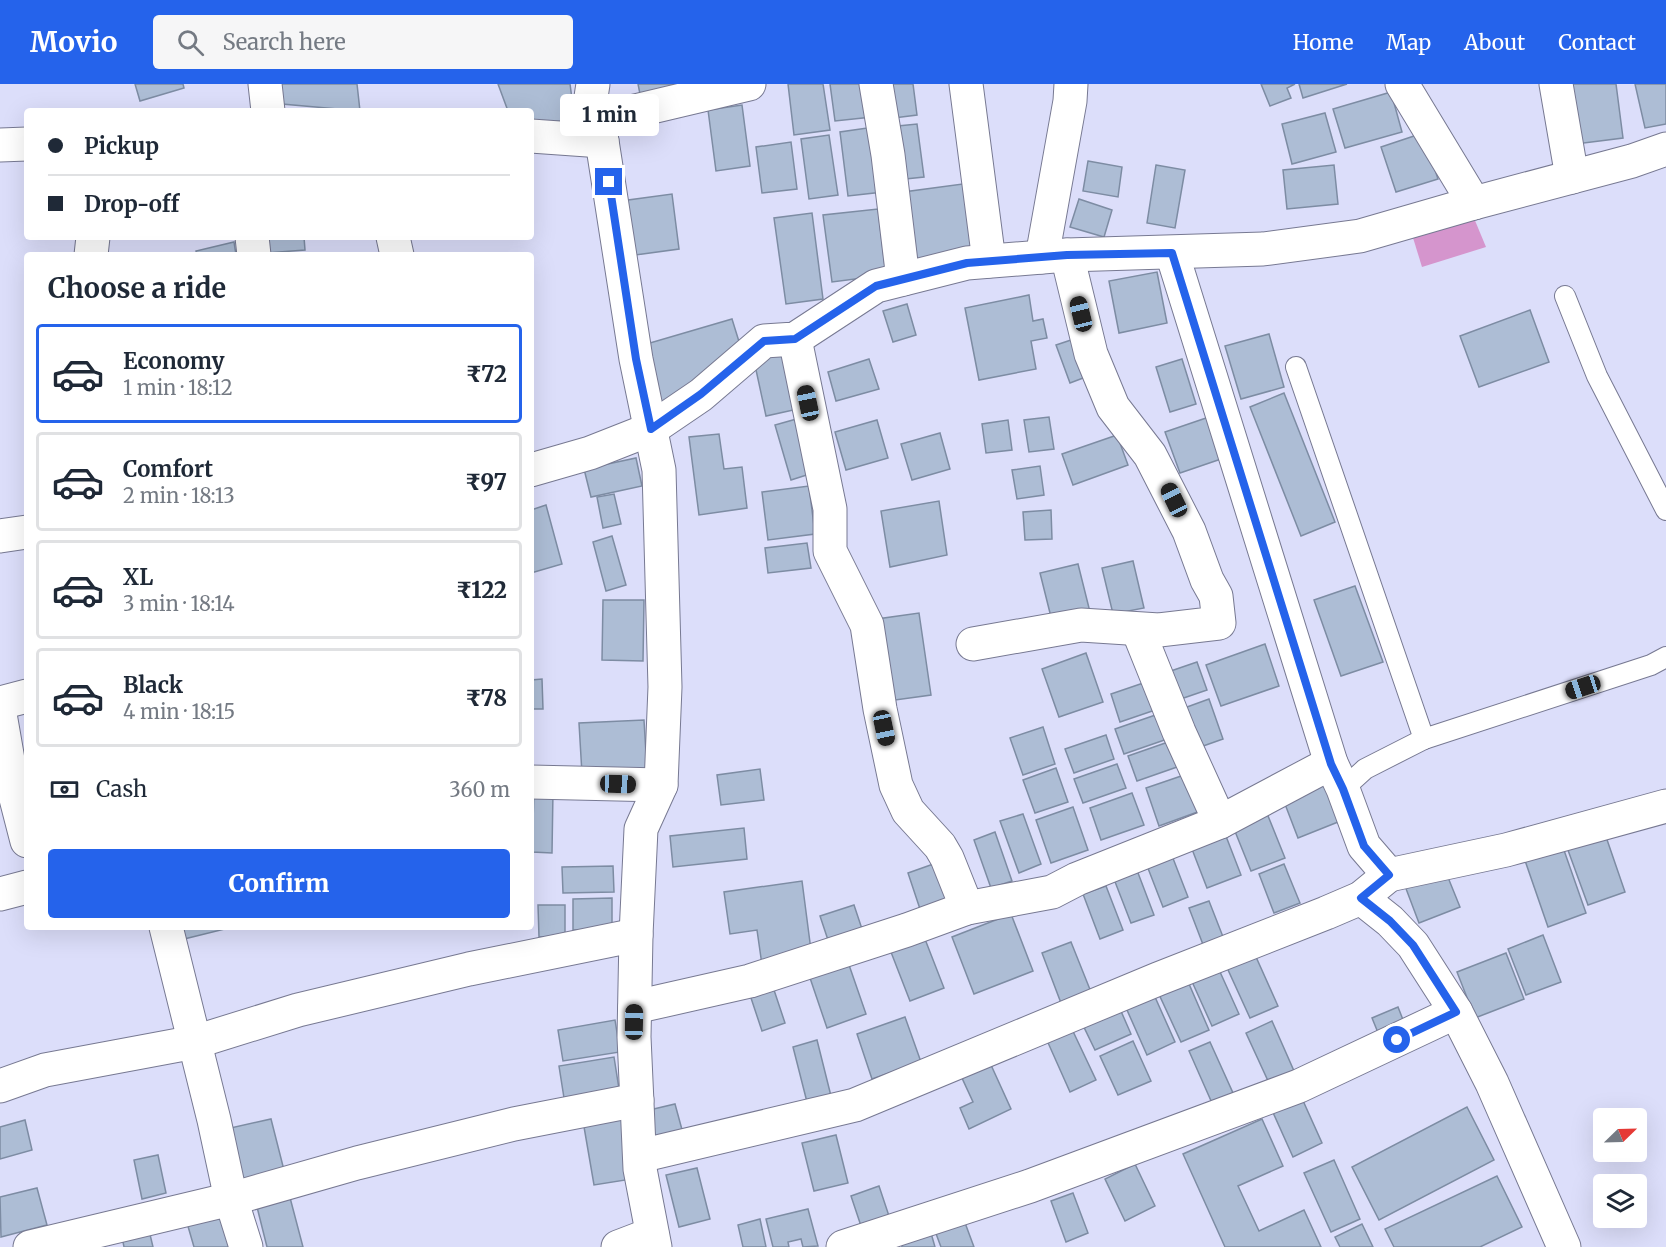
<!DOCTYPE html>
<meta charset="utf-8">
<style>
body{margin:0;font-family:Merriweather,serif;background:#f6f6f7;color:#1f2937;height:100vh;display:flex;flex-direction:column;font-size:22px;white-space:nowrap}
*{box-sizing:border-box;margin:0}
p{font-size:20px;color:#747a83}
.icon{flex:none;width:33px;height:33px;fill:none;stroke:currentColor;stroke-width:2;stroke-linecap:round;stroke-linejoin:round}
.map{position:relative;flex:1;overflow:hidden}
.sheet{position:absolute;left:24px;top:168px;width:510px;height:678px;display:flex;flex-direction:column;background:#fff;border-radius:6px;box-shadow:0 6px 24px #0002}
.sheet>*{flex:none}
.guide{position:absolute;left:24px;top:24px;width:510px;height:132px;border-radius:6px;box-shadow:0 6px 24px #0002;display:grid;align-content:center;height:132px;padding:0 24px;background:#fff}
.needle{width:39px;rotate:67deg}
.controls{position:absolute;left:1593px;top:1024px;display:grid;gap:12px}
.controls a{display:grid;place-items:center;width:54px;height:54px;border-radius:6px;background:#fff;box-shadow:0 6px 24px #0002;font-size:30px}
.end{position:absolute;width:27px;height:27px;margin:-14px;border:8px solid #2563eb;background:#fff;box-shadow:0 0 0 3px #fff}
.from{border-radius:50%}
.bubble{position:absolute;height:42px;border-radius:6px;background:#fff;box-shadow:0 6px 24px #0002;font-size:20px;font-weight:800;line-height:42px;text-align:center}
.car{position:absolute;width:18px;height:36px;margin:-18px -9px;border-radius:8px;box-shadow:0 0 4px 2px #0007;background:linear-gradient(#222 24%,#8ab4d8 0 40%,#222 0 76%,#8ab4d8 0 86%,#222 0)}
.guide b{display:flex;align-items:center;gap:21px;height:57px;font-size:22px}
.guide b+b{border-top:2px solid #e0e1e3}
.guide i{width:15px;height:15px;background:#1f2937}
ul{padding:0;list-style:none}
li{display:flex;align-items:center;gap:18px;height:99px;margin:0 12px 9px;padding:0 12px;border:3px solid #e0e1e3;border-radius:6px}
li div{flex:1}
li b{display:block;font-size:22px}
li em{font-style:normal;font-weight:800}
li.selected{border-color:#2563eb}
li>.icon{width:54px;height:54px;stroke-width:1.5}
h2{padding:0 24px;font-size:27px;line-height:72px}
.pay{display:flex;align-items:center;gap:15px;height:66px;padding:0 24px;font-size:22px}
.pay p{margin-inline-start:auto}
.cta{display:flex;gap:12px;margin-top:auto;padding:12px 24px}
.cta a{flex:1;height:69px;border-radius:6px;background:#2563eb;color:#fff;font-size:24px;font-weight:800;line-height:69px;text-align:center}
header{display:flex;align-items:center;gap:36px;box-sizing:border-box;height:84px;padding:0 30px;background:#2563eb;color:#fff}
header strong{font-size:28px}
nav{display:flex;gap:33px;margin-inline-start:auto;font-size:21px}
.search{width:420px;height:54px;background:#f6f6f7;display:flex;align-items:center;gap:15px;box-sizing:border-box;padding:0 21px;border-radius:6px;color:#747a83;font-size:22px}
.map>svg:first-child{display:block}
</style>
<header>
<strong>Movio</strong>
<div class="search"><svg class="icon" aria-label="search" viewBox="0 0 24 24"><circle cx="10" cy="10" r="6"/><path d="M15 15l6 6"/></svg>Search here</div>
<nav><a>Home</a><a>Map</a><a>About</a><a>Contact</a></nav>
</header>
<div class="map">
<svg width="1666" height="1163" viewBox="0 0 1666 1163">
<rect width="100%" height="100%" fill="#dcdefa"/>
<path fill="#d595cd" d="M1471 127 1486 163 1422 183 1410 144Z"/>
<g fill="#adbdd5" stroke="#7d8ca3" stroke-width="1.5">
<path d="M135 0H183L184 4 140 17Z"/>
<path d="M279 0H357L360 27 282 20Z"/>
<path d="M498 0H570L575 37 531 38V27H508Z"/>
<path d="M638 0H675L676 8 641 15Z"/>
<path d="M788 0H823L830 46 794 51Z"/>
<path d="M830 0H867L872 33 835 37Z"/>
<path d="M881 0H913L917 31 886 35Z"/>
<path d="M1261 0H1295L1287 4 1291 14 1270 22Z"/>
<path d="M1299 0H1347L1303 14Z"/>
<path d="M1560 0H1616L1623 54 1568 61Z"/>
<path d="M1635 0H1666V40L1645 44Z"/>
<path d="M1391 8 1402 48 1345 64 1333 25Z"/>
<path d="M742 21 750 82 716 87 708 26Z"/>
<path d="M1325 29 1336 68 1292 80 1282 40Z"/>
<path d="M917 40 924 93 896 96 888 43Z"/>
<path d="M874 43 883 108 848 112 840 48Z"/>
<path d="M1423 49 1438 95 1396 108 1381 63Z"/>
<path d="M829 51 838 111 809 115 801 55Z"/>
<path d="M791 58 797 105 762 109 756 63Z"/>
<path d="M1088 77 1122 83 1118 113 1083 107Z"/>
<path d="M1156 81 1185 86 1175 144 1147 139Z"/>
<path d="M1334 81 1338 120 1287 125 1283 86Z"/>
<path d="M970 99 980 173 905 183 896 109Z"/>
<path d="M672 110 679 165 628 172 621 117Z"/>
<path d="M1079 115 1112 126 1104 153 1070 143Z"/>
<path d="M878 125 886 191 832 198 823 131Z"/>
<path d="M812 129 823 215 786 220 774 134Z"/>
<path d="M264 153H304L305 166 266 169Z"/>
<path d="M234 158 236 171H197L196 167Z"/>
<path d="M1157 188 1167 239 1119 249 1109 197Z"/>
<path d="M1029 211 1033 237 1043 235 1047 254 1031 257 1036 285 979 296 965 224Z"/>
<path d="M907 220 916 251 893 258 883 227Z"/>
<path d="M1530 226 1549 278 1479 303 1460 252Z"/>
<path d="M732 235 741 264 658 336 643 261Z"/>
<path d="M1269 250 1284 303 1241 315 1225 262Z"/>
<path d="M1077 254 1091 291 1070 299 1056 261Z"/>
<path d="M784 265 798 325 766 332 753 272Z"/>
<path d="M869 275 879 305 836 317 828 288Z"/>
<path d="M1182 275 1196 320 1170 328 1156 283Z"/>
<path d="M1284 309 1335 438 1301 452 1250 323Z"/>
<path d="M1049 333 1054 365 1029 368 1024 336Z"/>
<path d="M1209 333 1224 374 1180 389 1165 348Z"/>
<path d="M800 334 816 388 791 396 775 341Z"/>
<path d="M877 336 888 374 846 386 835 348Z"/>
<path d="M1008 336 1012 366 986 369 982 340Z"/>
<path d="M940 349 950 385 912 396 901 360Z"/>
<path d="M719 350 724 385 742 383 747 424 699 431 689 353Z"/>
<path d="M1117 351 1128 381 1073 401 1062 370Z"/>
<path d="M636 374 642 402 591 413 584 385Z"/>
<path d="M1040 382 1044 411 1017 415 1012 386Z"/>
<path d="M809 402 815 450 768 456 762 408Z"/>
<path d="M614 410 621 440 603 444 597 413Z"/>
<path d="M939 417 947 471 890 483 881 427Z"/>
<path d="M546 421 562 480 531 489V426Z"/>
<path d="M1051 426 1052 455 1025 456 1023 428Z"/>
<path d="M612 452 626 501 606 507 593 458Z"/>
<path d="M807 459 811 484 768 489 765 464Z"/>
<path d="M1133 477 1144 524 1113 530 1102 484Z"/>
<path d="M1078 480 1091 532 1053 541 1040 489Z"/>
<path d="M1355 502 1383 578 1341 592 1314 516Z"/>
<path d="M603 516H644L643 577 602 576Z"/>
<path d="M919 529 931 611 888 617 877 535Z"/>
<path d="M1265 560 1279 602 1221 622 1206 581Z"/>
<path d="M1086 569 1103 618 1059 633 1042 585Z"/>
<path d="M1197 578 1207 606 1172 618 1162 590Z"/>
<path d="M542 595 543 625H531V596Z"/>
<path d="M1155 595 1164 623 1120 638 1111 610Z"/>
<path d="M1209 615 1223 655 1189 667 1176 627Z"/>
<path d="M1167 627 1176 652 1124 670 1115 645Z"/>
<path d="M644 636 647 687 582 690 579 639Z"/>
<path d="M1043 643 1055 680 1023 691 1010 654Z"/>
<path d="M1106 651 1114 675 1074 689 1065 665Z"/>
<path d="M1171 657 1180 682 1137 697 1128 672Z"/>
<path d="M1117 680 1126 704 1083 719 1074 695Z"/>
<path d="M1056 684 1068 718 1035 729 1023 696Z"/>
<path d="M760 685 764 716 721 721 717 691Z"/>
<path d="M1190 689 1203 726 1159 742 1146 704Z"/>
<path d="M1328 698 1343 736 1298 754 1283 715Z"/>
<path d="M534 707H553L552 769 532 768Z"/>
<path d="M1132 709 1144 741 1101 756 1090 724Z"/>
<path d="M1264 722 1285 774 1251 787 1230 735Z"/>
<path d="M1073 723 1088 766 1051 779 1036 736Z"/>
<path d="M1023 730 1041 780 1019 789 1000 737Z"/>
<path d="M744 744 747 775 673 783 670 752Z"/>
<path d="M1603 744 1625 808 1588 821 1565 758Z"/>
<path d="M1224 747 1241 791 1207 804 1190 760Z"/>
<path d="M995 748 1012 797 991 804 974 756Z"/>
<path d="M1559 752 1586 829 1548 843 1521 765Z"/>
<path d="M1169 764 1188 813 1163 823 1144 774Z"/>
<path d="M939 778 955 823 923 834 908 789Z"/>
<path d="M1284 780 1300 819 1274 829 1259 790Z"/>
<path d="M1135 781 1154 831 1131 839 1112 790Z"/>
<path d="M613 782 614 808 563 809 562 783Z"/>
<path d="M1445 786 1460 823 1419 839 1405 802Z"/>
<path d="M802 797 812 874 762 881 757 846 730 850 724 808Z"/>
<path d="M1106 802 1123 846 1100 855 1083 810Z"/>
<path d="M612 814V845L573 846V815Z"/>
<path d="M1209 817 1227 863 1207 871 1189 824Z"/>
<path d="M538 821H565V852L539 853Z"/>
<path d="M854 821 865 854 831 865 820 832Z"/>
<path d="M1011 830 1033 887 974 910 952 853Z"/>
<path d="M173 843H229V844L176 857Z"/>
<path d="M923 850 944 904 910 917 889 863Z"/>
<path d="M1543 851 1561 898 1526 911 1508 865Z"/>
<path d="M1071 858 1091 908 1061 919 1042 869Z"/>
<path d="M1252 864 1278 922 1250 934 1224 877Z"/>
<path d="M1506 869 1524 915 1475 934 1457 888Z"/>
<path d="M848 878 866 930 827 944 809 891Z"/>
<path d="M1216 879 1239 930 1212 942 1189 891Z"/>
<path d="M1186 893 1209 946 1181 958 1157 906Z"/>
<path d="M773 903 785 939 762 947 750 911Z"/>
<path d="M1151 904 1175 958 1147 971 1123 917Z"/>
<path d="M1117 918 1131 950 1095 966 1080 935Z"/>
<path d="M1398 923 1407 946 1381 956 1372 934Z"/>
<path d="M905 933 921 978 872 995 857 950Z"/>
<path d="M615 936 620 968 563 977 558 946Z"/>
<path d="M1272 937 1294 987 1269 999 1246 949Z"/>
<path d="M1070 941 1096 996 1070 1008 1045 952Z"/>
<path d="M817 956 832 1016 808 1022 793 963Z"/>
<path d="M1133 957 1151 997 1118 1011 1100 972Z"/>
<path d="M1210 958 1233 1009 1212 1019 1189 967Z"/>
<path d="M614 973 619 1005 564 1014 559 982Z"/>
<path d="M991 981 1011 1025 969 1045 960 1024 973 1018 962 994Z"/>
<path d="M1300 1010 1322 1059 1293 1073 1271 1024Z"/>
<path d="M675 1020 684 1053 653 1060 645 1027Z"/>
<path d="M1467 1023 1494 1076 1379 1136 1352 1083Z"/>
<path d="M621 1031 632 1095 594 1101 583 1037Z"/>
<path d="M271 1035 286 1094 240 1106 226 1045Z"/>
<path d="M1262 1035 1283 1082 1238 1102 1259 1147 1304 1126 1321 1163H1225L1183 1070Z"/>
<path d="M25 1036 32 1066 0 1075V1043Z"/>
<path d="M836 1051 848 1099 814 1107 802 1059Z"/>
<path d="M158 1071 166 1109 142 1115 134 1076Z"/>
<path d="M1334 1076 1360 1135 1331 1148 1304 1089Z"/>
<path d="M1135 1080 1155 1122 1125 1137 1105 1095Z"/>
<path d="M697 1084 710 1135 679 1143 666 1091Z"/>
<path d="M1497 1092 1522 1143 1480 1163H1394L1385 1145Z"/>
<path d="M879 1102 891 1138 863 1148 851 1112Z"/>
<path d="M37 1104 47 1141 1 1153 0 1113Z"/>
<path d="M288 1106 303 1163H267L255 1115Z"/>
<path d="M1073 1109 1088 1149 1066 1158 1051 1117Z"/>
<path d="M224 1121 235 1163H194L185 1132Z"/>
<path d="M808 1125 818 1162 803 1163 801 1155 788 1158 789 1163H773L766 1135Z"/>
<path d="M961 1128 974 1163H941L932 1139Z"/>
<path d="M760 1135 766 1163H743L738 1141Z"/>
<path d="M1362 1140 1373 1163H1340L1335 1153Z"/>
<path d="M148 1142 153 1163H124L121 1148Z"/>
<path d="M931 1149 935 1163H902L901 1159Z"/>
</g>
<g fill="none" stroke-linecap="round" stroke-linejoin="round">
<g stroke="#777992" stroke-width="22">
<g id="service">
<path d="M1565 212 1597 292 1666 426"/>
<path d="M1296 283 1424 655"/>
<path d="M1343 705 1365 685 1424 655 1651 581 1666 573"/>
</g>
</g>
<g stroke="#777992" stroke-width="35">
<g id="minor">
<path d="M265 0 268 27"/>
<path d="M593 0 591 13 602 57 636 275 659 386 665 603 661 701 641 745 636 851 634 953 640 1085 655 1163"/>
<path d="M876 0 888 71 903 195"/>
<path d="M966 0 989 177"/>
<path d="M1402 0 1474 119"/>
<path d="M1556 0 1572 93"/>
<path d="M597 36 749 0"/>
<path d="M531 52 602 57"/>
<path d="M0 61 27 60"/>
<path d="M252 153 254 171"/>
<path d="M393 153 397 171"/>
<path d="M1172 169 1331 679 1343 705 1364 762 1389 791 1506 766 1666 722"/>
<path d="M91 171 93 153"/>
<path d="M1042 173 1070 17 1071 0"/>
<path d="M795 255 830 425V467L867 541 880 625 896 701 908 727 940 762 947 774 967 824"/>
<path d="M531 386 590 369 651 345 701 311 764 257 795 255 876 202 967 179 1067 171 1263 165 1360 152 1474 119 1632 77 1666 65"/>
<path d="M0 452 27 448"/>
<path d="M1138 546 1179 648 1220 738"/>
<path d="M973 560 1081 541 1159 546 1219 539 1216 512 1207 496 1189 447 1150 371 1113 323 1091 270 1067 171"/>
<path d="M0 619 27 612"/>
<path d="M0 630 12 699 27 757"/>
<path d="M531 698 661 701"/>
<path d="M0 810 27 803"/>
<path d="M1361 814 1390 837 1413 861 1456 928 1492 999 1564 1163"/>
<path d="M166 843 214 1036 231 1115 246 1163"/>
<path d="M635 923 750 897 907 846 967 824 1052 808 1077 795 1220 738 1331 679"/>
<path d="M0 1002 45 986 195 958 298 926 469 885 636 851"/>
<path d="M640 1072 855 1021 1158 895 1326 829 1361 814 1389 791"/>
<path d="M30 1163 231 1115 357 1079 514 1040 637 1016"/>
<path d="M618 1163 652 1150"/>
<path d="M843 1163 1030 1102 1299 1002 1456 928"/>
</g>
</g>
<use href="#service" stroke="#fff" stroke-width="20"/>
<use href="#minor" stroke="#fff" stroke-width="33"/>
</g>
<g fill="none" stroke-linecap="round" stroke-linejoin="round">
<path stroke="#2563eb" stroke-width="8" d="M609 98 636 275 651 345 701 310 764 257 795 255 876 202 967 179 1067 171 1172 169 1331 680 1343 705 1364 762 1389 791 1361 814 1390 837 1413 861 1456 928 1397 956"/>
</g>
</svg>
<div class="controls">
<a><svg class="needle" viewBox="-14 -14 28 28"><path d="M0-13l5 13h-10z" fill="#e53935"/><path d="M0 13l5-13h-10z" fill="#747a83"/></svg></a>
<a><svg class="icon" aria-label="layers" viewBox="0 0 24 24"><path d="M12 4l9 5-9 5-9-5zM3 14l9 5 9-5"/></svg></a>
</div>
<i class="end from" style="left:1397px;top:956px"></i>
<i class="end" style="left:609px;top:98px"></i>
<div class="bubble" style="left:560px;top:10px;width:99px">1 min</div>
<i class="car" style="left:1081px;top:230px;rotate:346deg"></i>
<i class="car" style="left:808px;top:319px;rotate:348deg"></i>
<i class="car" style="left:1174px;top:416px;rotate:334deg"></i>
<i class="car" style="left:1583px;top:603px;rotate:252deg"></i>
<i class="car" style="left:884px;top:644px;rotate:168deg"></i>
<i class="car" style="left:618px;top:700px;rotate:92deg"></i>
<i class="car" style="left:634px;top:938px;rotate:1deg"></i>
<div class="guide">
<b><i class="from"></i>Pickup</b>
<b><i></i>Drop-off</b>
</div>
<section class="sheet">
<h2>Choose a ride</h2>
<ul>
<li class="selected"><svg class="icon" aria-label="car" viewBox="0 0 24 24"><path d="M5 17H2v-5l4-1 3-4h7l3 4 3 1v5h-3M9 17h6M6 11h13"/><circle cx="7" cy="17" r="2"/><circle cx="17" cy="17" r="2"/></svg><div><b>Economy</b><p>1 min · 18:12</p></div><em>₹72</em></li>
<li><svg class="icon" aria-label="car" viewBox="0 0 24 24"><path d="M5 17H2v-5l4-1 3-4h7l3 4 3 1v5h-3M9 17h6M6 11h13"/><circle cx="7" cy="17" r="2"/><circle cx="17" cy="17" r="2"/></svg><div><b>Comfort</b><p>2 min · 18:13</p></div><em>₹97</em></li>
<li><svg class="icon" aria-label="car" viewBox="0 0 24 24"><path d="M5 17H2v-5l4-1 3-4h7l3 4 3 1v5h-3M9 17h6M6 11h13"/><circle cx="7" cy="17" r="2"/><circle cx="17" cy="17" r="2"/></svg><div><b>XL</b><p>3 min · 18:14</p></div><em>₹122</em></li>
<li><svg class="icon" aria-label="car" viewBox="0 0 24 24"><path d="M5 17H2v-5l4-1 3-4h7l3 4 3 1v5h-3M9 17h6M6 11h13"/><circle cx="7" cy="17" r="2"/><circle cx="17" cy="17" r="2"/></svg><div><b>Black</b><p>4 min · 18:15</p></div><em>₹78</em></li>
</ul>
<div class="pay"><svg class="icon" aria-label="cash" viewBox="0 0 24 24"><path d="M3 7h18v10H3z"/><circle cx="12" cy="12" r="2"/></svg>Cash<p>360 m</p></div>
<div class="cta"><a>Confirm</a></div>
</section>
</div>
